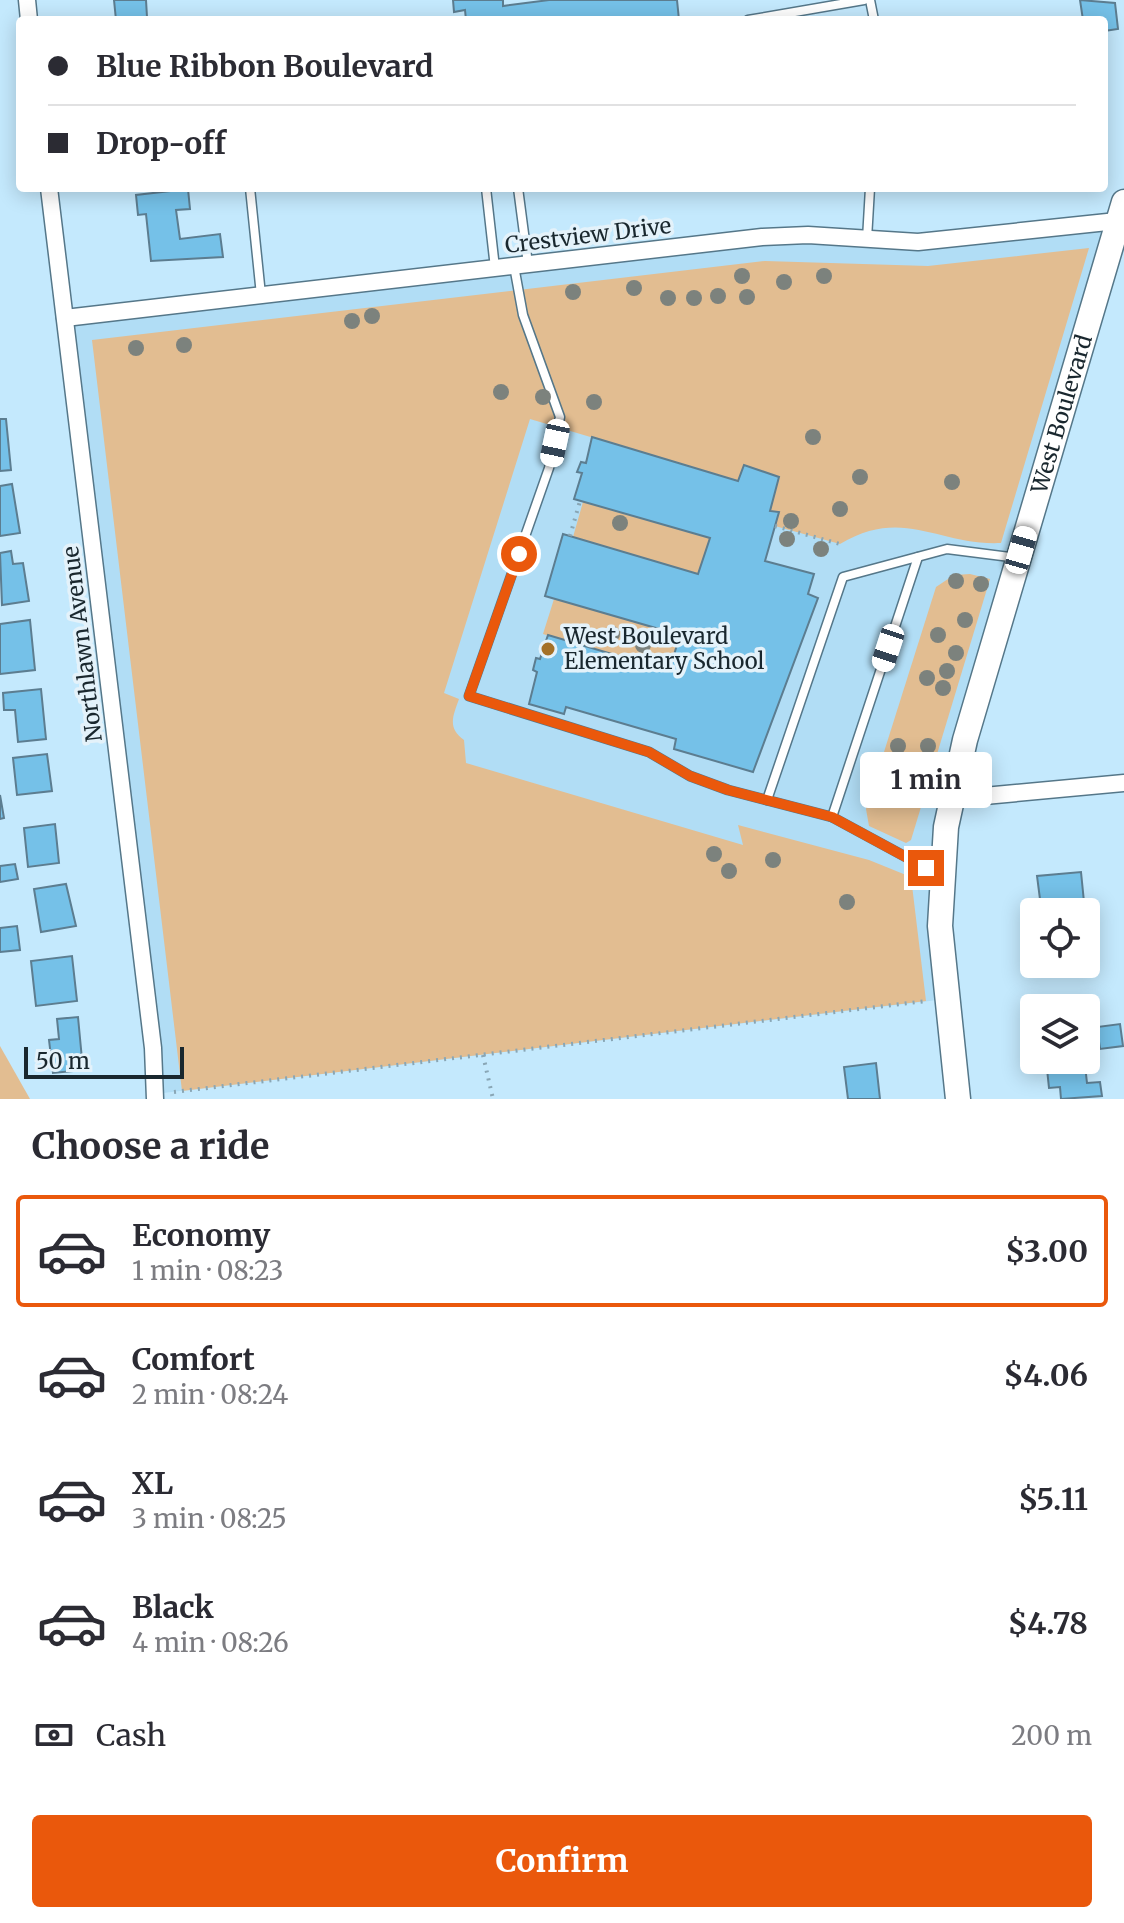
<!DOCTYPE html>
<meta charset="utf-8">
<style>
body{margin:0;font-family:Merriweather,serif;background:#f2f2f3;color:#2b2b33;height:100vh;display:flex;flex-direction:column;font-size:30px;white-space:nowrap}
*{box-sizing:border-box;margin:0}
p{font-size:26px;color:#7c7c81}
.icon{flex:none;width:44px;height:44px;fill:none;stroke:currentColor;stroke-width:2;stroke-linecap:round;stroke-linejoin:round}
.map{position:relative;height:1099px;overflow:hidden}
.side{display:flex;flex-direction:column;background:#fff;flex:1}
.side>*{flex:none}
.guide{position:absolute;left:16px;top:16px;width:1092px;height:176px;border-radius:8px;box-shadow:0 4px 20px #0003;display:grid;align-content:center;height:176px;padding:0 32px;background:#fff}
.buttons{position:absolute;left:1020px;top:898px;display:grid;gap:16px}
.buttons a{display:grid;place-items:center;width:80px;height:80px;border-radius:8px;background:#fff;box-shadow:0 4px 20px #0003;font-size:40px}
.scale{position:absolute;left:24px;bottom:20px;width:160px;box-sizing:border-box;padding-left:8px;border:4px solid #19272e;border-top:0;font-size:22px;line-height:28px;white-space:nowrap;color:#19272e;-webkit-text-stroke:6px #e4f2fa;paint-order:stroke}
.end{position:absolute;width:36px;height:36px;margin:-18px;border:10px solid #ea580c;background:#fff;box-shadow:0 0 0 4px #fff}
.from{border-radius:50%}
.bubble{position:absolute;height:56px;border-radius:8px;background:#fff;box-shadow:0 4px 20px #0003;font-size:26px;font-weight:700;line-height:56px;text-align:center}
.car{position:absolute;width:24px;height:48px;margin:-24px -12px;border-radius:10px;box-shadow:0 0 6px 2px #0007;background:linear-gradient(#fff 24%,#345 0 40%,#fff 0 76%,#345 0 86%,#fff 0)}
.guide b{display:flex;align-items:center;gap:28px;height:76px;font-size:30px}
.guide b+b{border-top:2px solid #e1e1e2}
.guide i{width:20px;height:20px;background:#2b2b33}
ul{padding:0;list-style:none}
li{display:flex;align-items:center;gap:24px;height:112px;margin:0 16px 12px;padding:0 16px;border:4px solid transparent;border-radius:8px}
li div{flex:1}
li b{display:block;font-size:30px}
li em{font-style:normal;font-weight:700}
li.on{border-color:#ea580c}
li>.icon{width:72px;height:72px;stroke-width:1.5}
h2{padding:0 32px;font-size:36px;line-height:96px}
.pay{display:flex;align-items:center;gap:20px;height:88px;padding:0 32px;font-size:30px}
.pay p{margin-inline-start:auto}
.button{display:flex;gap:16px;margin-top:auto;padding:16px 32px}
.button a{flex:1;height:92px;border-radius:8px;background:#ea580c;color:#fff;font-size:32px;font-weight:700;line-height:92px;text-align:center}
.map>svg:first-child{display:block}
</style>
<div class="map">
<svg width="1124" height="1099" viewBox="0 0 1124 1099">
<rect width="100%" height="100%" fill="#c4e9fd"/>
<path fill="#b1ddf5" d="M1117 221 946 827V999L155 1094 65 318 762 237 892 242Z"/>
<g fill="#e2bd91">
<path d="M1089 248 1001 543C938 546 904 506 840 544L775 526 779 512 770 511 779 477 744 466 738 481 530 419 444 693 459 699C453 716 447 728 464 740L466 763 743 845 738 825 869 860 911 877 926 1001 182 1091 92 340 765 261 928 266Z"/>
<path d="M583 502 710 538 698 574 573 537Z"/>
<path d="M970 574 990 579 911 840 906 843 869 826 866 809 936 587 954 575Z"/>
<path d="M554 599 680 635 669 671 543 634Z"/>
<path d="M0 1046 30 1099H0Z"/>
</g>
<g fill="#75c1e8" stroke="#5c7d90" stroke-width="2">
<path d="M114 0H146L147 17 116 20Z"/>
<path d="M453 0H503V6L549 0H677L679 20H466L465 10 454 12Z"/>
<path d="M1080 0 1115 3 1118 29 1104 31V20H1083Z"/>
<path d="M188 189 190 209 176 210 180 239 220 234 223 257 151 261 146 214 138 215 136 195Z"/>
<path d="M0 419H6L11 470 0 471Z"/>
<path d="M592 437 738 481 744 465 779 477 770 511 779 512 765 561 814 574 808 594 818 598 753 772 674 749 676 739 566 707 564 714 529 704 537 672 533 670 536 658 540 659 548 635 669 671 680 635 545 596 563 534 698 574 710 538 574 499 582 473 577 472 581 462 586 463Z"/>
<path d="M12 484 20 533 0 536V486Z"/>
<path d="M11 551 13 564 23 563 29 601 2 605 0 553Z"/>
<path d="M30 620 35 670 0 674V624Z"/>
<path d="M41 689 46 739 18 742 15 710H4L3 693Z"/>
<path d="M47 754 52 791 17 795 13 758Z"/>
<path d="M0 795 4 818 0 819Z"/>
<path d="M55 824 59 863 28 867 24 828Z"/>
<path d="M15 864 18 879 0 882V866Z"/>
<path d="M1081 872 1085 912H1050L1049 906 1041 907 1037 876Z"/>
<path d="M66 884 76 926 41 932 34 889Z"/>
<path d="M1086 921 1090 959 1086 960Z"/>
<path d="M17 926 20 950 0 952V928Z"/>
<path d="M72 956 77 1001 36 1006 31 961Z"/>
<path d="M1069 999 1070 1008 1092 1006 1094 1029 1086 1030V1008H1042L1041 1002Z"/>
<path d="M78 1017 83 1070 53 1073 49 1040 59 1039 57 1019Z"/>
<path d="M1120 1024 1123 1046 1100 1049 1097 1027Z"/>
<path d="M876 1063 880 1099H848L844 1067Z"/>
<path d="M1085 1065 1087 1083 1100 1082 1102 1096 1061 1099 1060 1087 1049 1088 1047 1069Z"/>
</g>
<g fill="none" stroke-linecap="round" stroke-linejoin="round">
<g stroke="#557789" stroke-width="11">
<g id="lane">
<path d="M870 0 874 20"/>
<path d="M748 20 864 0"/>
<path d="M250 188 261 295"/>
<path d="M486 188 495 268"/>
<path d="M518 188 528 264"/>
<path d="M867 239 870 188"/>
<path d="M514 266 523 315 560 417 549 468 469 696 649 752 690 776 728 790 832 817 941 876"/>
<path d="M767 800 843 577 947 549 1018 558"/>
<path d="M832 817 918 557"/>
</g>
</g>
<g stroke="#557789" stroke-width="19">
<g id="street">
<path d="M27 0 29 20"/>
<path d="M49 188 153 1048 155 1099"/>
<path d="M65 318 762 237 808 235 918 242 1117 221"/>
<path d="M952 799 1124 783"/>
</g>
</g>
<g stroke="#557789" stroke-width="27">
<g id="secondary">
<path id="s1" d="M958 1099 940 926 946 827 965 740 1124 202"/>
</g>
</g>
<g stroke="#89a6b5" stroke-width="4" stroke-dasharray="2 6" stroke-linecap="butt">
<path d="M775 526 840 544"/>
<path d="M570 536 580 501"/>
<path d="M483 1055 493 1099"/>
<path d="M174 1092 926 1001"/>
</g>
<use href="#lane" stroke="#fff" stroke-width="8"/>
<use href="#street" stroke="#fff" stroke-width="16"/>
<use href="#secondary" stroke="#fff" stroke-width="24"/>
</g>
<g fill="#7c827d">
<circle cx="742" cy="276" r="8"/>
<circle cx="824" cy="276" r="8"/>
<circle cx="784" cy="282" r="8"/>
<circle cx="634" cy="288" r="8"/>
<circle cx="573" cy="292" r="8"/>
<circle cx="718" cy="296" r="8"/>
<circle cx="747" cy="297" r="8"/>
<circle cx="668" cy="298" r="8"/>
<circle cx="694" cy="298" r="8"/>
<circle cx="372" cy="316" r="8"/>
<circle cx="352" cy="321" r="8"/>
<circle cx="184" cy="345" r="8"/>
<circle cx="136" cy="348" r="8"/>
<circle cx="501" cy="392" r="8"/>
<circle cx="543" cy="397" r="8"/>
<circle cx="594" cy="402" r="8"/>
<circle cx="813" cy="437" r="8"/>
<circle cx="860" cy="477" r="8"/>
<circle cx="952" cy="482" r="8"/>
<circle cx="840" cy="509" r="8"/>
<circle cx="791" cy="521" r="8"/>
<circle cx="620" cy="523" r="8"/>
<circle cx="787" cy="539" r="8"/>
<circle cx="821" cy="549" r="8"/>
<circle cx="956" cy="581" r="8"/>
<circle cx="981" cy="584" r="8"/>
<circle cx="965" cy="620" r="8"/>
<circle cx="612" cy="634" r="8"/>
<circle cx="938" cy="635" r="8"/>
<circle cx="643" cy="645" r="8"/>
<circle cx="956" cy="653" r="8"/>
<circle cx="947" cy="671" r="8"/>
<circle cx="927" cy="678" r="8"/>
<circle cx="943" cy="688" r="8"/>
<circle cx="898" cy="746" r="8"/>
<circle cx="928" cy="746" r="8"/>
<circle cx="924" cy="762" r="8"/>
<circle cx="714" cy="854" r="8"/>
<circle cx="773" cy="860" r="8"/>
<circle cx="729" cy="871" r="8"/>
<circle cx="847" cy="902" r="8"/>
</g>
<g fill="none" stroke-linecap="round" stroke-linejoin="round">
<path stroke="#ea580c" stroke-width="10" d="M519 554 469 696 649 752 690 776 728 790 832 817 926 868"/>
</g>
<circle fill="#a47128" stroke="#e4f2fa" stroke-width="3" cx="548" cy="649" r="8"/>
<g text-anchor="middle" stroke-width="7" stroke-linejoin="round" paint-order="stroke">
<g font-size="22" fill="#19272e" stroke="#e4f2fa">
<text transform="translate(588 235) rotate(-7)" y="8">Crestview Drive</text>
<text dy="8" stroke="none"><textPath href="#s1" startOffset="702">West Boulevard</textPath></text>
<text transform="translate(82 644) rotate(-97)" y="8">Northlawn Avenue</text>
</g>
<g font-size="22" fill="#19272e" stroke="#e4f2fa" text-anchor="start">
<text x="564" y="644">West Boulevard<tspan x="564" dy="25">Elementary School</tspan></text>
</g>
</g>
</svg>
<div class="buttons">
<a><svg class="icon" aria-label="locate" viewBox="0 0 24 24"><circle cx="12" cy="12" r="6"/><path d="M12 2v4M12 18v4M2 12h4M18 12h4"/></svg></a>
<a><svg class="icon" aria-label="layers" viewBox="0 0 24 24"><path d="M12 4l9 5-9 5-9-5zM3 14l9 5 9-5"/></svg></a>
</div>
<div class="scale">50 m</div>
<i class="end from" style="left:519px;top:554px"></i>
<i class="end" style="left:926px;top:868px"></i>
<div class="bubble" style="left:860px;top:752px;width:132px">1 min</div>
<i class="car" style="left:555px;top:443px;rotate:192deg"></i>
<i class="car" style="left:1021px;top:550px;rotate:16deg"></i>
<i class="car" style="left:888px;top:648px;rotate:198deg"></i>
<div class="guide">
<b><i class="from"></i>Blue Ribbon Boulevard</b>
<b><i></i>Drop-off</b>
</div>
</div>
<section class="side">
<h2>Choose a ride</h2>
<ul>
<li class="on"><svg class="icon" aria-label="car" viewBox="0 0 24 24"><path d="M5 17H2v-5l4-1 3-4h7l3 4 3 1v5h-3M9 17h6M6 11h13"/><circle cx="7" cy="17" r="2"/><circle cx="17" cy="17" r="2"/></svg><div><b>Economy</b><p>1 min · 08:23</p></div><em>$3.00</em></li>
<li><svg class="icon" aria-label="car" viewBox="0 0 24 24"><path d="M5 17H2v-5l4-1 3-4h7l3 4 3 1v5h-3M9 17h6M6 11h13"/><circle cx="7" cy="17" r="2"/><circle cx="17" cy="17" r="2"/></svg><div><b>Comfort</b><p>2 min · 08:24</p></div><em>$4.06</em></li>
<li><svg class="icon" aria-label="car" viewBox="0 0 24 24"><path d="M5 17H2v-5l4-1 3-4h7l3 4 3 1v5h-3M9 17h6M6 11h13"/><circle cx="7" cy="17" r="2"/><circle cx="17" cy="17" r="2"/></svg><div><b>XL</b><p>3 min · 08:25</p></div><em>$5.11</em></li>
<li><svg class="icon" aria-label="car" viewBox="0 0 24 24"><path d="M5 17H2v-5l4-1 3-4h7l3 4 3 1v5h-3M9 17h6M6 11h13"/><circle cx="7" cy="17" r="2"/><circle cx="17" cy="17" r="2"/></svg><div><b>Black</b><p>4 min · 08:26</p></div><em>$4.78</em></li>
</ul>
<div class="pay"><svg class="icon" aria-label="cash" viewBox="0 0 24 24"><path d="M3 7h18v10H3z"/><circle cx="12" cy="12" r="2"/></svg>Cash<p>200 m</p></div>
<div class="button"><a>Confirm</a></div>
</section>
